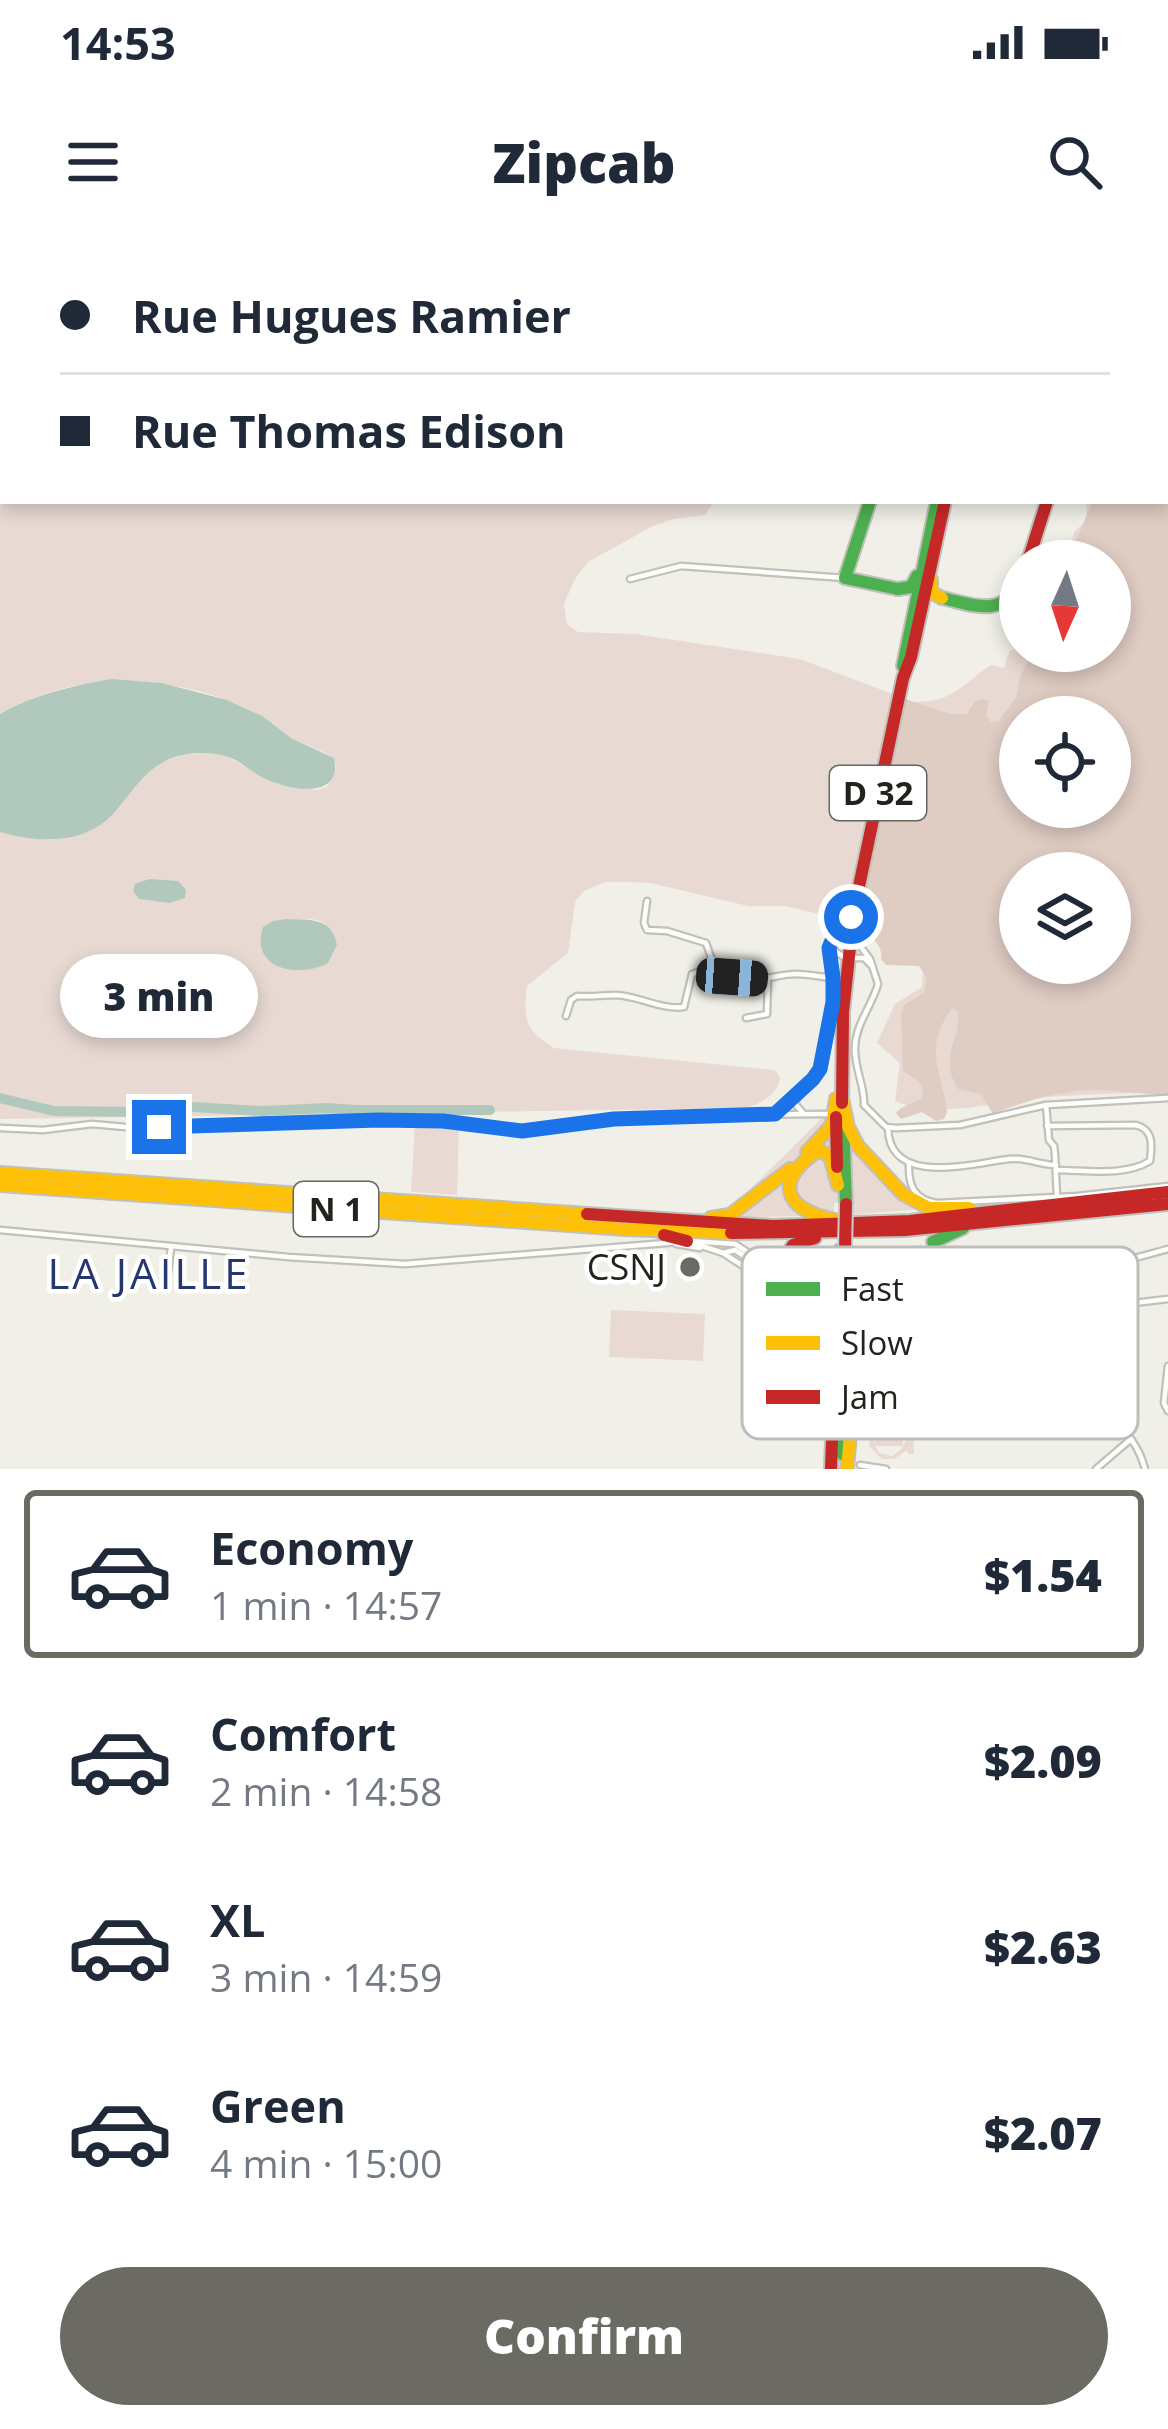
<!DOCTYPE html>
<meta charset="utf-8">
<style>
body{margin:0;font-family:"Open Sans",sans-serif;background:#f2f2f3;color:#1f2937;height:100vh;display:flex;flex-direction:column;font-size:45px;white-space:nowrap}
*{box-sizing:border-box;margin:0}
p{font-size:39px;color:#747a83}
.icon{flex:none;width:66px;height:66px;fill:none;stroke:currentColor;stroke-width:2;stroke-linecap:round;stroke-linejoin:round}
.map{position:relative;height:1229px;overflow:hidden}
.details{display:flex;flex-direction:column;background:#fff;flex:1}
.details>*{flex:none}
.banner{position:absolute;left:0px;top:0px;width:1170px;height:264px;box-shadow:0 6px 18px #0003;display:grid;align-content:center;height:264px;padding:0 60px;background:#fff}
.needle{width:78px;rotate:183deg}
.controls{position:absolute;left:999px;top:300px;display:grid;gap:24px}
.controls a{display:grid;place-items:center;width:132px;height:132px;border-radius:50%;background:#fff;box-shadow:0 6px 18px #0003;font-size:60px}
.end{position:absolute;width:54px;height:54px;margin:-27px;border:15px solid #1a73e8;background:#fff;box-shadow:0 0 0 6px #fff}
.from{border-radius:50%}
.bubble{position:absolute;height:84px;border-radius:42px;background:#fff;box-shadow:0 6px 18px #0003;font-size:39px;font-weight:800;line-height:84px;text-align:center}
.car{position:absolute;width:36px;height:72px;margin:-36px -18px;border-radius:15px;box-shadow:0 0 9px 3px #0007;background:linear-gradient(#222 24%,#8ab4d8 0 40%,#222 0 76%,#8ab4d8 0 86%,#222 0)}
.banner b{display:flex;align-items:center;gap:42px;height:114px;font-size:45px}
.banner b+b{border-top:3px solid #e0e1e3}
.banner i{width:30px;height:30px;background:#1f2937}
ul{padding:21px 0 0;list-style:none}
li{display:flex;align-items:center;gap:36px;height:168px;margin:0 24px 18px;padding:0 36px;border:6px solid transparent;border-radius:12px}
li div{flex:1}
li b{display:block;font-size:45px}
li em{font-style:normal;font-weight:800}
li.current{border-color:#6b6b64}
li>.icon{width:108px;height:108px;stroke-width:1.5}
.action{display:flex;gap:24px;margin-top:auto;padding:24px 60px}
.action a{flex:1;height:138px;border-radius:72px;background:#6b6b64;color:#fff;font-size:48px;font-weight:800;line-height:138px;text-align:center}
.status{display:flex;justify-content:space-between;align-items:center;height:84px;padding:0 60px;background:#fff;direction:ltr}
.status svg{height:33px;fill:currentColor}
header{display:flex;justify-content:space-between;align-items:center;height:156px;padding:0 60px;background:#fff;font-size:54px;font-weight:800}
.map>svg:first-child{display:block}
</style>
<div class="status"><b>14:53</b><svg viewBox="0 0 49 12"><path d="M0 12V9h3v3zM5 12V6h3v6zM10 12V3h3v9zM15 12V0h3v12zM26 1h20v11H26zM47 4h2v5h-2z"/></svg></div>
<header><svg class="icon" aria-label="menu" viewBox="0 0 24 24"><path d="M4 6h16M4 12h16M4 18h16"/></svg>Zipcab<svg class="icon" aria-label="search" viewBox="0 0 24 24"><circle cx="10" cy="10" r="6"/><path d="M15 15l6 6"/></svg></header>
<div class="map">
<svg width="1168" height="1229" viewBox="0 0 1168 1229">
<rect width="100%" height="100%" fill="#f1f0e8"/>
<g fill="#e8dad3" fill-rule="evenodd">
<path d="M1168 135V852C1124 854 1079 854 1035 858 989 863 939 879 895 861L900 823 877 803 895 764 922 747 923 726 861 686 840 679 785 666H748L650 643 627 642H605L584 651 575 662 568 713 527 746C523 779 525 790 554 808L775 830 780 838C778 854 760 864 746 868L0 879V592L52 600 130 550 159 523 182 515 201 513 224 515 277 544 317 550 327 547 336 528 334 518C320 509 306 505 291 498 274 489 262 475 244 467 166 433 75 430 0 474V266L4 261H714L705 275 673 279 653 286 588 322 575 339 564 364 567 384 578 392 635 394 800 419 914 462C954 462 961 445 991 425L1004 428 1009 412 1020 405V411H1110V321H1065L1075 291 1086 281 1087 261H1167ZM1020 477H1110V567H1020ZM1020 633H1110V723H1020ZM286 679C317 680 325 674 337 705L328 723Z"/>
<path d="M842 858 845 962 834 963V975L721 978Z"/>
<path d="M415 885 459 886 457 955 411 952Z"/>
<path d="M846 889 852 906 900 957 923 969 848 975Z"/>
<path d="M611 1070 705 1074 703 1121 609 1117Z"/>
<path d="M907 1143H912L914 1214H908L907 1210 894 1219H882L870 1207C867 1183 866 1120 906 1153ZM886 1148 898 1151 903 1158H875V1206H903L904 1160 907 1165C907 1185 913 1205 892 1216L879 1213C871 1202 867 1164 877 1153 879 1151 883 1150 886 1148Z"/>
</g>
<path fill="#dfccc3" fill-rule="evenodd" d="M1168 259V854C1145 855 1122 851 1099 850 1062 850 1027 860 993 874L981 854 958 849C938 816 961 800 958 772L952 768C922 811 942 830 947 872L944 879 936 881 922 872 901 879 896 873 901 868 921 859C928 842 915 840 903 831L901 773 904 765 924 753 927 738 919 726 886 725 881 719C883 703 871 698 859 690L857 682 874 585 900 482V465L905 459 950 474H967L975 461 982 459 989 461 986 476 991 482 999 481 1016 457 1021 434 1034 411H1110V321H1060L1077 298 1093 261H1167ZM1020 477H1110V567H1020ZM1020 633H1110V723H1020Z"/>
<g fill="#b1c9bd">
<path d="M111 439 162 443 227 460 262 476 291 498 334 518C343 559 292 551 268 540 253 534 243 522 228 517 220 514 209 513 200 513 153 514 140 543 113 574 84 605 38 603 0 592V474C34 454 73 446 111 439Z"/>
<path d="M149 639 178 641 186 650 185 658 170 663 139 659 133 651 135 644Z"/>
<path d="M286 679C310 680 332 677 337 705L328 723C298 739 249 729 263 687L273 681Z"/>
</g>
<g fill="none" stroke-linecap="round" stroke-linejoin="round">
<path stroke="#b1c9bd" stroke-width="10" d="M0 858 54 871 148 872 175 866 262 871 326 868 356 870H490"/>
<path stroke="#c8c7bf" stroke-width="10" stroke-dasharray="10 5" stroke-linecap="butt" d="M875 1059 917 1013 933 1002"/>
<g stroke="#c1c0b9" stroke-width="9">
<g id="street">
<path d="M217 0V3"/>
<path d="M743 0 800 3"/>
<path d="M648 3 650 0"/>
<path d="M734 3V0"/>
<path d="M914 3V0"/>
<path d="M0 104 3 99"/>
<path d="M630 339 681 326 845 338"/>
<path d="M647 661 644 683 647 690 667 691 706 703 715 729"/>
<path d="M851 694 870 719 878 744C872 766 856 783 855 807 854 828 865 846 864 865"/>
<path d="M851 718H864L872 726"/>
<path d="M830 719 836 712 844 717"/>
<path d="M566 776 571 760 577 756C590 757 603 755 616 755 639 756 661 770 684 767L692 734C713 725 733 739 757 739 770 739 782 734 795 734 808 734 821 737 833 738"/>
<path d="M746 778 767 774 768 738"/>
<path d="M796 853V865L803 873"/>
<path d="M864 865 886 887 896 888 960 885 1046 865 1168 858"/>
<path d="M1046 865 1049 900 1054 906 1055 915 1057 957"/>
<path d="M777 872 820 829 833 762V738L828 708 831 703 848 692"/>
<path d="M1047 886 1136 885C1154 890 1152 905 1150 921 1124 937 1085 930 1056 930"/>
<path d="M0 888 43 890 92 884 136 888 378 881H443L522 891 614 879 683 875 829 874"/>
<path d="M888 888C889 948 974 923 1009 919 1025 917 1040 925 1056 925"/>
<path d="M909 923C908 946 914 959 937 963L1077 956 1168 946"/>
<path d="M0 990 288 1017 405 1024 679 1002"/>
<path d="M690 1001 735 1004 764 1023 785 1031"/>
<path d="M693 1003 723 1013 752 1032"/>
<path d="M676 1004 700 1008"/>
<path d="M723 1013 735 1010 764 1029 800 1033"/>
<path d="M1101 1027 1095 1155C1099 1171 1108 1175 1119 1185 1131 1197 1141 1213 1145 1229"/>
<path d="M168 1032 171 1008"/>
<path d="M857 1035C882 1041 908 1031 932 1028 962 1024 989 1027 1018 1032"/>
<path d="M768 1037 799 1043 818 1055"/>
<path d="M1103 1041 1121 1025"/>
<path d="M864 1050C894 1028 956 1036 993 1036 1017 1036 1043 1033 1067 1031 1102 1028 1135 1018 1168 1009"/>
<path d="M1100 1067 1168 1059"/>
<path d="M1168 1126 1164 1163 1168 1171"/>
<path d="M860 1225 886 1229"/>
<path d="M1096 1229 1131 1199"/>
</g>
</g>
<g stroke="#c1c0b9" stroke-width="16">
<g id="fast">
<path d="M998 3 999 0"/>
<path d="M1104 3 1107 0"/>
<path d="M870 261 845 338 898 349"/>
<path d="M898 349 911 347 917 336"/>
<path d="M942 358C974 365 1000 378 1020 344"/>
<path d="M903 426 937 261"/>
<path d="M843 879 846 964"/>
<path d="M933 1002 963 988"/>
<path d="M754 1033C800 1062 815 1082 832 1133"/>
<path d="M842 1214 848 1084 853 1067"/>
</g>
</g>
<g stroke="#c1c0b9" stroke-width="16">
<g id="slow">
<path d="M931 340V352L942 358"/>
<path d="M842 858 848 887 858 906 903 954 929 968H969"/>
<path d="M807 912 832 885 836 859"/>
<path d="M0 933 587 974"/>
<path d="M0 945 625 989 731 993"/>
<path d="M711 978 730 975 790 929"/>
<path d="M835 980C783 970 773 940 819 910L830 916 838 945"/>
<path d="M829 1069 841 1072 858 1060 860 1042 851 1030"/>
<path d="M847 1229 858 1099 862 1080 875 1059"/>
</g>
</g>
<g stroke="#c1c0b9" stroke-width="16">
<g id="jam">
<path d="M989 3 990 0"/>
<path d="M1079 3 1096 0"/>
<path d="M1028 321 1047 261"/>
<path d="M842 863 843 772 854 670 903 438 911 417 945 261"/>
<path d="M836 877 837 927"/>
<path d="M587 974 773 986 910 981 1168 952"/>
<path d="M731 993 905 990 1168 964"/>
<path d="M664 995 687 1001"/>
<path d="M815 998 793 1005 786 1016 791 1024 816 1036"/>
<path d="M836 1027 840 1010"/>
<path d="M831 1229 836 1086 820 1057 822 1036 836 1027"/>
</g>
</g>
<use href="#street" stroke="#fdfdfc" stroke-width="4.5"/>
<use href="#fast" stroke="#4caf50" stroke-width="12"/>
<use href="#slow" stroke="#ffc107" stroke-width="12"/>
<use href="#jam" stroke="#c62828" stroke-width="12"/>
<g stroke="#cecdca" stroke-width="16" stroke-linecap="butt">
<path id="jam-bridge" d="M845 1010 846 964"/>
</g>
<use href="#jam-bridge" stroke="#c62828" stroke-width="12"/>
</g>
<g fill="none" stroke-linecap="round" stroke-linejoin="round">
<path stroke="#1a73e8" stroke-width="15" d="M159 887 379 880 443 881 522 891 614 879 775 874 813 839 820 829 833 762V738L829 708 831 703 848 692 851 677"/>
</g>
<circle fill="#6b6b64" stroke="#fff" stroke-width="4.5" cx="690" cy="1027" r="12"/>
<g text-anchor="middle" stroke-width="9" stroke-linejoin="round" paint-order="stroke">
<g fill="#fff" stroke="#656561" stroke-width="3">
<rect x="830" y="526" width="96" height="54" rx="9"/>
<rect x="294" y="942" width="84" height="54" rx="9"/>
</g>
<g font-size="33" font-weight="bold" fill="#23231d">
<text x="878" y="565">D 32</text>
<text x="336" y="981">N 1</text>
</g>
<g font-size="36" fill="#23231d" stroke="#fff" text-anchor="end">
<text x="666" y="1040">CSNJ</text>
</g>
<g font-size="42" letter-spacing="3" fill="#26376f" stroke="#fff">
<text x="149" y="1049">LA JAILLE</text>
</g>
</g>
<rect x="742" y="1007" width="396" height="192" rx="18" fill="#fff" stroke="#bdbdbb" stroke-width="3"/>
<rect x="766" y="1042" width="54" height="14" fill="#4caf50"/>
<rect x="766" y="1096" width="54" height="14" fill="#ffc107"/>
<rect x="766" y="1150" width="54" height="14" fill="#c62828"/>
<g font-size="33" fill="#23231d">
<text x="841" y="1061">Fast</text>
<text x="841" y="1115">Slow</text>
<text x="841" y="1169">Jam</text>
</g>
</svg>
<div class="controls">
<a><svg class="needle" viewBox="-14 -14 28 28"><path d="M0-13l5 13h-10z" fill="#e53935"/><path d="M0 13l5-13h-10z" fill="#747a83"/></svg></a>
<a><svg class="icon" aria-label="locate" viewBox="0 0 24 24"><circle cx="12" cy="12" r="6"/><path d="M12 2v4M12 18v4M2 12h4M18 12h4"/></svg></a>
<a><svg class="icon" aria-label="layers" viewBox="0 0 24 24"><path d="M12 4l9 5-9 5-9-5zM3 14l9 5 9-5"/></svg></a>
</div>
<i class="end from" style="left:851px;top:677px"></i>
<i class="end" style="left:159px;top:887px"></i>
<div class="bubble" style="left:60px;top:714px;width:198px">3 min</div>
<i class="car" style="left:732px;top:737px;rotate:94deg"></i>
<div class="banner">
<b><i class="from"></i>Rue Hugues Ramier</b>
<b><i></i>Rue Thomas Edison</b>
</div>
</div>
<section class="details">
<ul>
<li class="current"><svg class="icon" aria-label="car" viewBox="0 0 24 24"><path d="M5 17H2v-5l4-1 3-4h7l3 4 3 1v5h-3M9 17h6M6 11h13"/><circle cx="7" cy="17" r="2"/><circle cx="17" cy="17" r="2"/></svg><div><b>Economy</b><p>1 min · 14:57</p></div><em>$1.54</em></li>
<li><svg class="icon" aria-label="car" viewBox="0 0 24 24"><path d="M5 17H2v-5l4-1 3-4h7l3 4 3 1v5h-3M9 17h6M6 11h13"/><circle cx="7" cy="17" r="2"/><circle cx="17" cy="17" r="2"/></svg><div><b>Comfort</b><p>2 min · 14:58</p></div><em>$2.09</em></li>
<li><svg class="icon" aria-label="car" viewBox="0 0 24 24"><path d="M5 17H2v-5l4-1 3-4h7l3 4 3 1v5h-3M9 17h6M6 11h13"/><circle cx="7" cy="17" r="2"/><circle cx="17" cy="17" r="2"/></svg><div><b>XL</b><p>3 min · 14:59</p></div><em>$2.63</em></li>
<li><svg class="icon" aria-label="car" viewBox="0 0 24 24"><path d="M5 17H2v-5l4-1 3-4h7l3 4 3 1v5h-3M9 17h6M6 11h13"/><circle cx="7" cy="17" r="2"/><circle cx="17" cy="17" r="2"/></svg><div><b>Green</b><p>4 min · 15:00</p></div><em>$2.07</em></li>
</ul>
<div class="action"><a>Confirm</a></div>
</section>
